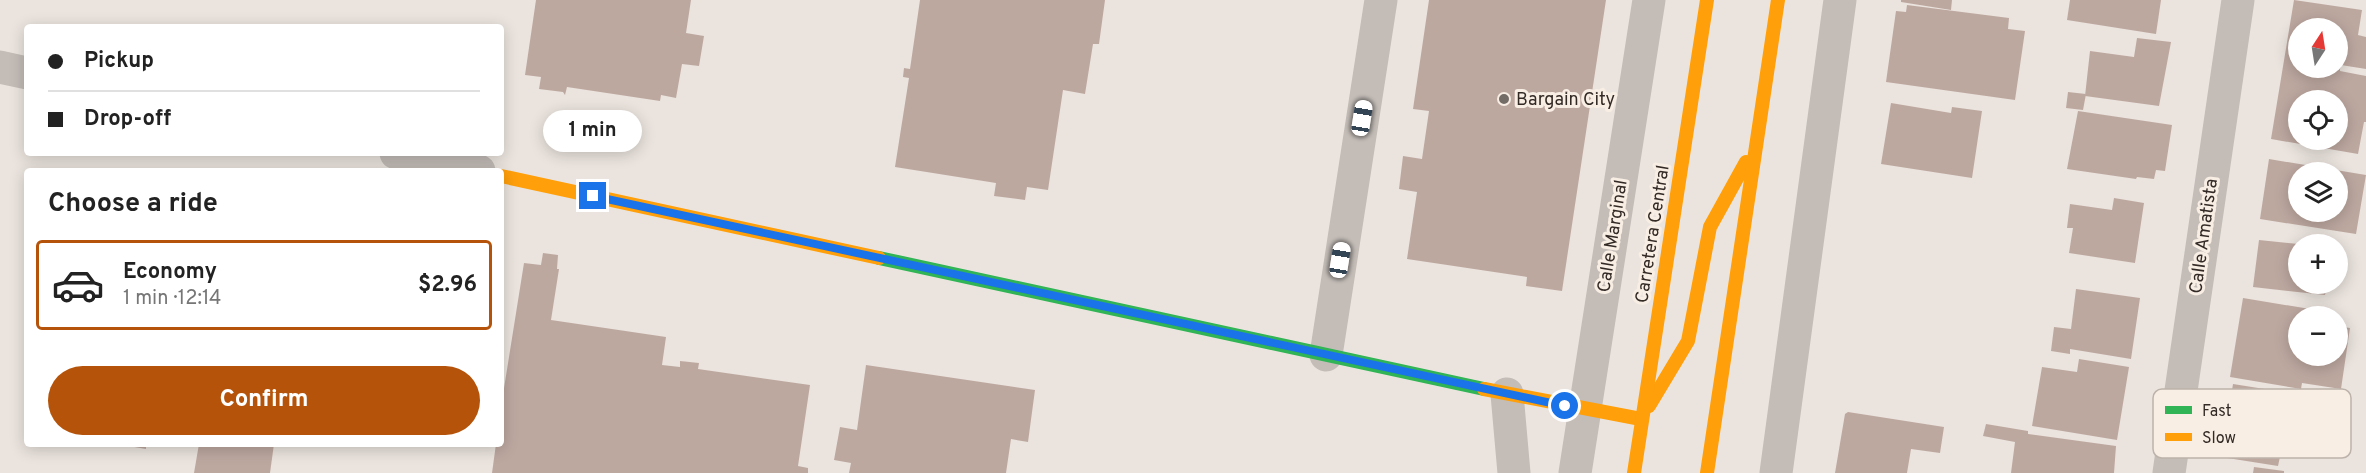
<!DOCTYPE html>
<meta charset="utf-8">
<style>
body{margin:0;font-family:Overpass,sans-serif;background:#f6f6f6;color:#222;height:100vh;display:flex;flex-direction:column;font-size:22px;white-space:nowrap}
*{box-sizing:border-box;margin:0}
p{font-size:20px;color:#767676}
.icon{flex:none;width:33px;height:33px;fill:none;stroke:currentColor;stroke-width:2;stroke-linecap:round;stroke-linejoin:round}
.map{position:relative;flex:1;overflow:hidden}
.details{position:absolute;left:24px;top:168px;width:480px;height:279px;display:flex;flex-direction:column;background:#fff;border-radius:6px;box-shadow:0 3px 15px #0003}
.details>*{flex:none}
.hud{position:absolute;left:24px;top:24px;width:480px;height:132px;border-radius:6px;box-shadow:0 3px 15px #0003;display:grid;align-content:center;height:132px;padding:0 24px;background:#fff}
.needle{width:39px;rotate:12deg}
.tools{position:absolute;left:2288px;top:18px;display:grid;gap:12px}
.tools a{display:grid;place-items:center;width:60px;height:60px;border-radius:50%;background:#fff;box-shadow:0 3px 15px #0003;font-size:30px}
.end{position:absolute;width:27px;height:27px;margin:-14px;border:8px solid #1a73e8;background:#fff;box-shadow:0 0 0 3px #fff}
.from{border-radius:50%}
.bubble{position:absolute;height:42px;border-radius:21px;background:#fff;box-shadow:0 3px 15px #0003;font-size:20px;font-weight:700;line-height:42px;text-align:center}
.car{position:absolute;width:18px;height:36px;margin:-18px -9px;border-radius:8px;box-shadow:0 0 4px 2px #0007;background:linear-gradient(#fff 24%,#345 0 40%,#fff 0 76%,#345 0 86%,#fff 0)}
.hud b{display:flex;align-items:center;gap:21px;height:57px;font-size:22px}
.hud b+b{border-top:2px solid #e0e0e0}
.hud i{width:15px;height:15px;background:#222}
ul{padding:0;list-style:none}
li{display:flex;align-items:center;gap:18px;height:90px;margin:0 12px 9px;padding:0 12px;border:3px solid #e0e0e0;border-radius:6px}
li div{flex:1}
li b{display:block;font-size:22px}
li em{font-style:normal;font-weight:700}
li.active{border-color:#b45309}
li>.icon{width:54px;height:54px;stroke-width:1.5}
h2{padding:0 24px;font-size:27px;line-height:72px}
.button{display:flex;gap:12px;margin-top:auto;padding:12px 24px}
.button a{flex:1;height:69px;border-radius:36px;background:#b45309;color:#fff;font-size:24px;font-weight:700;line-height:69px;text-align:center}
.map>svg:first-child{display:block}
</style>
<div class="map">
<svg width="2366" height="473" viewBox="0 0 2366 473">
<rect width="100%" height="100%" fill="#ebe4de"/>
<g fill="#bda8a0" fill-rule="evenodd">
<path d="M536 0H691L686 33 704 36 699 66 682 64 676 98 661 95 660 101 567 87 565 95 563 92 539 89 541 77 525 75Z"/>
<path d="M920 0H1105L1099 44H1093L1085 94 1063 90 1048 190 1027 187 1025 200 994 196 996 183 895 167 909 78 903 77 904 68 910 69Z"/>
<path d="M1429 0H1606L1562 291 1526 286 1527 277 1407 259 1417 192 1399 189 1403 156 1422 159 1429 111 1413 109Z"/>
<path d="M1901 0H1952L1951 10 1901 2Z"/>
<path d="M2070 0H2161L2156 34 2067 20Z"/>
<path d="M2294 0 2362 10 2358 35 2366 37V69L2341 65 2340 69V71L2366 76V122H2364L2358 154 2271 139ZM2298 28H2337V68H2298ZM2298 100H2337V140H2298Z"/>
<path d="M1907 5 2009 18 2008 29 2025 31 2015 100 1886 82 1896 11 1906 12Z"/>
<path d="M2137 38 2171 42 2159 106 2085 96 2090 51 2134 57Z"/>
<path d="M2068 92 2086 94 2083 110 2066 108Z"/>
<path d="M1891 103 1951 113 1952 107 1982 111 1972 178 1881 164Z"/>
<path d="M2078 111 2172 125 2165 171 2156 170 2154 179 2137 177 2136 179 2067 169Z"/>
<path d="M2269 159 2366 175 2356 234 2260 219ZM2298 172H2337V212H2298Z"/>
<path d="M2114 198 2144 203 2135 263 2069 253 2073 228H2067L2070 204 2112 210Z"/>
<path d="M2259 240 2298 244V284H2327L2325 295 2253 287Z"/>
<path d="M543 253 558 255 557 269H559L551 320 666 337 662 365 680 367V361L699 363 698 369 810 385 798 466 808 468V473H492L496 444H501V407L524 263 541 265Z"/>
<path d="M2076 289 2140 298 2131 359 2070 349V354L2051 351 2054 327 2071 329Z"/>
<path d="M2243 298 2316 310 2315 316H2298V356H2337V326L2350 328 2341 389 2302 383 2301 389 2230 377Z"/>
<path d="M2079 359 2129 367 2117 440 2032 426 2042 367 2077 372Z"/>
<path d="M866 365 1035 390 1028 442 1011 439 1006 473H849L851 463 834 460 840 427 857 430Z"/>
<path d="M2233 384 2295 394 2286 453 2281 452 2278 466 2221 457Z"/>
<path d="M1848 412 1944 427 1940 453 1911 449 1907 473H1835L1845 414Z"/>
<path d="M1986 424 2028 431V434L2116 446 2114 473H2011L2015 442 1983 436Z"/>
<path d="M117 444H146V449Z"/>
<path d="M199 444H274L270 473H194Z"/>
<path d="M2254 467 2284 471V473H2253Z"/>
</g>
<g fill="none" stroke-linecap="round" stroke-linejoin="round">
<g stroke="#c3bcb7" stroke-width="33">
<path d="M0 67 27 73"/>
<path d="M396 153 479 171"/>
<path d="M1326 355 1381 0"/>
<path d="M1507 394 1514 473"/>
<path d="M1575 473 1649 0"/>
<path d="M1776 473 1840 0"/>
<path d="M2169 473 2238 0"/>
</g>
<path stroke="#30b455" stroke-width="14" d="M879 258 1484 389"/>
<g stroke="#ff9f0a" stroke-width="14">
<path d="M501 176 879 258"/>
<path d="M1484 389 1641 419"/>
<path d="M1649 406 1688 341 1710 227 1746 162"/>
<path d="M1634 473 1707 0"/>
<path d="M1707 473 1778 0"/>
</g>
</g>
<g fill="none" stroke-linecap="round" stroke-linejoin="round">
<path stroke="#1a73e8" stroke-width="8" d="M593 196 1565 406"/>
</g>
<circle fill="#736b66" stroke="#f8eee4" stroke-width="2" cx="1504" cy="99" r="6"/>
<g text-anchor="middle" stroke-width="6" stroke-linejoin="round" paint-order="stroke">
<g font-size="18" fill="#332a26" stroke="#f8eee4" text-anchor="start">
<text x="1516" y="105">Bargain City</text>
</g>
<g font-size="18" fill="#332a26" stroke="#f8eee4">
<text transform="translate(1652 234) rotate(-81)" y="6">Carretera Central</text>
<text transform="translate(1612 236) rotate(-81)" y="6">Calle Marginal</text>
<text transform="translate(2203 236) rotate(-82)" y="6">Calle Amatista</text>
</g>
</g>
<rect x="2153" y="389" width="198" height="69" rx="9" fill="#f8eee4" stroke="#bdb3ab" stroke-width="1.5"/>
<rect x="2165" y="406" width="27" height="8" fill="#30b455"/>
<rect x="2165" y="433" width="27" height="8" fill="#ff9f0a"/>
<g font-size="16" fill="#332a26">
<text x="2202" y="416">Fast</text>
<text x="2202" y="443">Slow</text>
</g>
</svg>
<div class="tools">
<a><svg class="needle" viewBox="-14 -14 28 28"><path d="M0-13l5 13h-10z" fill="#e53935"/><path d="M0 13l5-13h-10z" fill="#767676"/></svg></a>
<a><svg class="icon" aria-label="locate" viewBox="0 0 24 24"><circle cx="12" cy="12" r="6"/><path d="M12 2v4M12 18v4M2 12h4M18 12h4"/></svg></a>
<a><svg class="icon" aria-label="layers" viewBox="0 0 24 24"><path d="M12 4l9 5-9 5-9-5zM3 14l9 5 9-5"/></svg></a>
<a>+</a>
<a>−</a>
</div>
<i class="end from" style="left:1565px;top:406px"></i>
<i class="end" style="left:593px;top:196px"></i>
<div class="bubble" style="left:543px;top:110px;width:99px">1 min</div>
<i class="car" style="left:1362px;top:118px;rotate:9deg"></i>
<i class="car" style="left:1340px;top:260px;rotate:9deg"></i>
<div class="hud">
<b><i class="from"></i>Pickup</b>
<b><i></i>Drop-off</b>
</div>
<section class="details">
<h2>Choose a ride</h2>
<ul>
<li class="active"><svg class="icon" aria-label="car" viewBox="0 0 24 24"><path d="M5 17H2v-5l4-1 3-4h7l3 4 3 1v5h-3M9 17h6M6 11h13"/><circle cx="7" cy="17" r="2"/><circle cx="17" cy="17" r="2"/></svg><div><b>Economy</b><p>1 min · 12:14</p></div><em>$2.96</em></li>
</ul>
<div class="button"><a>Confirm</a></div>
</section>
</div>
